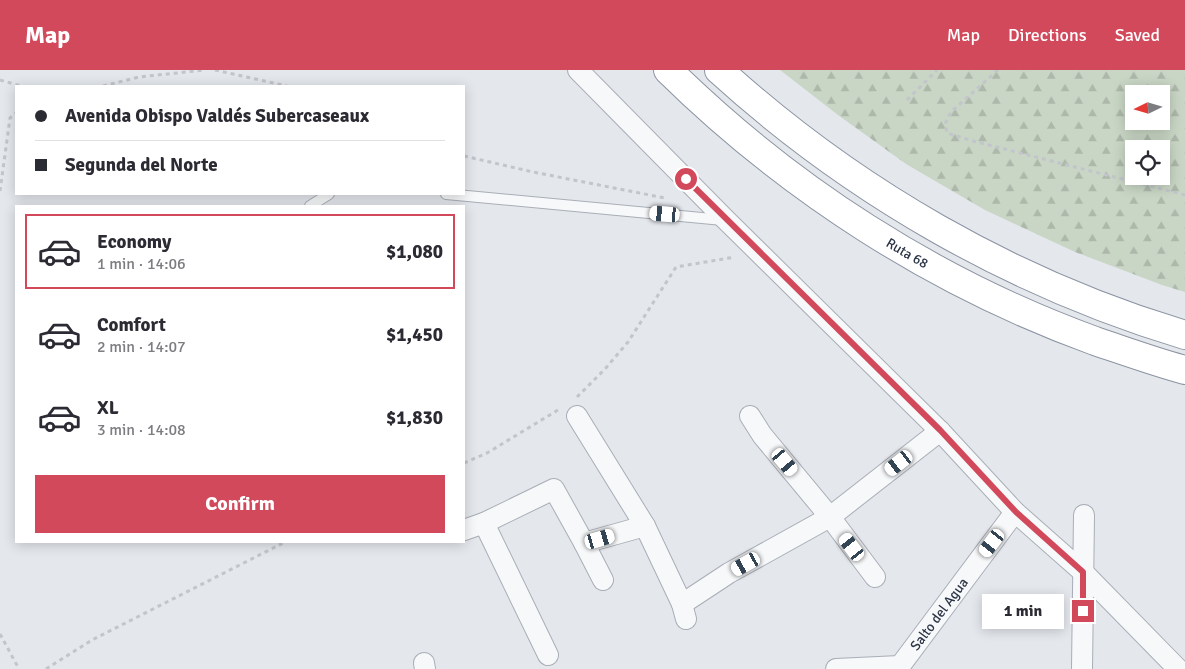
<!DOCTYPE html>
<meta charset="utf-8">
<style>
body{margin:0;font-family:Signika,sans-serif;background:#f7f7f7;color:#2b2b33;height:100vh;display:flex;flex-direction:column;font-size:19px;white-space:nowrap}
*{box-sizing:border-box;margin:0}
p{font-size:16px;color:#7c7c81}
.icon{flex:none;width:28px;height:28px;fill:none;stroke:currentColor;stroke-width:2;stroke-linecap:round;stroke-linejoin:round}
.map{position:relative;flex:1;overflow:hidden}
.drawer{position:absolute;left:15px;top:135px;width:450px;height:338px;display:flex;flex-direction:column;background:#fff;border-radius:0px;box-shadow:0 2px 12px #0003}
.drawer>*{flex:none}
.top-card{position:absolute;left:15px;top:15px;width:450px;height:110px;border-radius:0px;box-shadow:0 2px 12px #0003;display:grid;align-content:center;height:110px;padding:0 20px;background:#fff}
.needle{width:32px;rotate:265deg}
.controls{position:absolute;left:1125px;top:15px;display:grid;gap:10px}
.controls a{display:grid;place-items:center;width:45px;height:45px;border-radius:0px;background:#fff;box-shadow:0 2px 12px #0003;font-size:25px}
.end{position:absolute;width:22px;height:22px;margin:-11px;border:6px solid #d1495b;background:#fff;box-shadow:0 0 0 2px #fff}
.from{border-radius:50%}
.bubble{position:absolute;height:35px;border-radius:0px;background:#fff;box-shadow:0 2px 12px #0003;font-size:16px;font-weight:800;line-height:35px;text-align:center}
.car{position:absolute;width:15px;height:30px;margin:-15px -8px;border-radius:6px;box-shadow:0 0 4px 1px #0007;background:linear-gradient(#fff 24%,#345 0 40%,#fff 0 76%,#345 0 86%,#fff 0)}
.top-card b{display:flex;align-items:center;gap:18px;height:48px;font-size:19px}
.top-card b+b{border-top:1px solid #e1e1e2}
.top-card i{width:12px;height:12px;background:#2b2b33}
ul{padding:9px 0 0;list-style:none}
li{display:flex;align-items:center;gap:15px;height:75px;margin:0 10px 8px;padding:0 10px;border:2px solid transparent;border-radius:0px}
li div{flex:1}
li b{display:block;font-size:19px}
li em{font-style:normal;font-weight:800}
li.on{border-color:#d1495b}
li>.icon{width:45px;height:45px;stroke-width:1.5}
.cta{display:flex;gap:10px;margin-top:auto;padding:10px 20px}
.cta a{flex:1;height:58px;border-radius:0px;background:#d1495b;color:#fff;font-size:20px;font-weight:800;line-height:58px;text-align:center}
header{display:flex;align-items:center;gap:30px;box-sizing:border-box;height:70px;padding:0 25px;background:#d1495b;color:#fff}
header strong{font-size:24px}
nav{display:flex;gap:28px;margin-inline-start:auto;font-size:18px}
.map>svg:first-child{display:block}
</style>
<header>
<strong>Map</strong>
<nav><a>Map</a><a>Directions</a><a>Saved</a></nav>
</header>
<div class="map">
<svg width="1185" height="599" viewBox="0 0 1185 599">
<defs>
<pattern id="forest-firs" width="22" height="20" patternUnits="userSpaceOnUse" patternTransform="scale(1.25)"><rect width="22" height="20" fill="#c9d6c5"/><path d="M5 1l3.5 6h-7zM16 11l3.5 6h-7z" fill="#adb8ab"/></pattern>
</defs>
<rect width="100%" height="100%" fill="#e4e7ec"/>
<path fill="url(#forest-firs)" fill-rule="evenodd" d="M780 0H1185V222L1162 215 1075 182 985 140 906 94 838 45ZM1134 24H1161V51H1134ZM1134 79H1161V106H1134Z"/>
<g fill="none" stroke-linecap="round" stroke-linejoin="round">
<g stroke="#a9aeb7" stroke-width="12">
<g id="lane">
<path d="M446 124 723 150"/>
<path d="M310 136 329 124"/>
</g>
</g>
<g stroke="#a9aeb7" stroke-width="22">
<g id="street">
<path d="M578 0 726 150 940 361 1015 442 1083 502 1178 599"/>
<path d="M577 346 645 456 682 534 686 549"/>
<path d="M750 346 762 365 830 447 875 507"/>
<path d="M484 453 548 585"/>
<path d="M464 460 484 453 554 419 584 473 603 510"/>
<path d="M584 473 645 456"/>
<path d="M682 534 729 503 830 447 940 361"/>
<path d="M424 593 425 599"/>
<path id="s1" d="M836 599 900 596 1015 442"/>
<path d="M1082 599 1084 445"/>
</g>
</g>
<g stroke="#8b94a3" stroke-width="30">
<g id="highway">
<path id="s2" d="M668 0C789 119 935 213 1095 271 1125 281 1155 292 1185 300"/>
<path d="M719 0C852 121 1012 213 1185 265"/>
</g>
</g>
<g stroke="#c2c5cb" stroke-width="3" stroke-dasharray="4 4" stroke-linecap="butt">
<path d="M215 0 287 16"/>
<path d="M998 0 951 42 945 54 947 63 973 71 1185 125"/>
<path d="M0 10 21 16"/>
<path d="M103 16 139 7 205 0"/>
<path d="M907 30 937 0"/>
<path d="M464 86 533 102 665 128"/>
<path d="M0 121 10 48 16 43"/>
<path d="M577 327 605 299 628 272 676 197 735 187"/>
<path d="M464 393 487 383 558 340"/>
<path d="M0 564 19 599"/>
<path d="M46 599 92 570 287 471"/>
</g>
<use href="#lane" stroke="#f7f8fa" stroke-width="10"/>
<use href="#street" stroke="#f7f8fa" stroke-width="20"/>
<use href="#highway" stroke="#fff" stroke-width="28"/>
</g>
<g fill="none" stroke-linecap="round" stroke-linejoin="round">
<path stroke="#d1495b" stroke-width="6" d="M686 109 940 360 1016 442 1083 502V541"/>
</g>
<g text-anchor="middle" stroke-width="5" stroke-linejoin="round" paint-order="stroke">
<g font-size="14" fill="#2b3445" stroke="#f4f6f9">
<text dy="5" stroke="none"><textPath href="#s2" startOffset="302">Ruta 68</textPath></text>
<text dy="5" stroke="none"><textPath href="#s1" startOffset="129">Salto del Agua</textPath></text>
</g>
</g>
</svg>
<div class="controls">
<a><svg class="needle" viewBox="-14 -14 28 28"><path d="M0-13l5 13h-10z" fill="#e53935"/><path d="M0 13l5-13h-10z" fill="#7c7c81"/></svg></a>
<a><svg class="icon" aria-label="locate" viewBox="0 0 24 24"><circle cx="12" cy="12" r="6"/><path d="M12 2v4M12 18v4M2 12h4M18 12h4"/></svg></a>
</div>
<i class="end from" style="left:686px;top:109px"></i>
<i class="end" style="left:1083px;top:541px"></i>
<div class="bubble" style="left:982px;top:524px;width:82px">1 min</div>
<i class="car" style="left:665px;top:144px;rotate:275deg"></i>
<i class="car" style="left:785px;top:392px;rotate:140deg"></i>
<i class="car" style="left:899px;top:393px;rotate:232deg"></i>
<i class="car" style="left:600px;top:469px;rotate:74deg"></i>
<i class="car" style="left:992px;top:473px;rotate:217deg"></i>
<i class="car" style="left:852px;top:477px;rotate:323deg"></i>
<i class="car" style="left:746px;top:494px;rotate:241deg"></i>
<div class="top-card">
<b><i class="from"></i>Avenida Obispo Valdés Subercaseaux</b>
<b><i></i>Segunda del Norte</b>
</div>
<section class="drawer">
<ul>
<li class="on"><svg class="icon" aria-label="car" viewBox="0 0 24 24"><path d="M5 17H2v-5l4-1 3-4h7l3 4 3 1v5h-3M9 17h6M6 11h13"/><circle cx="7" cy="17" r="2"/><circle cx="17" cy="17" r="2"/></svg><div><b>Economy</b><p>1 min · 14:06</p></div><em>$1,080</em></li>
<li><svg class="icon" aria-label="car" viewBox="0 0 24 24"><path d="M5 17H2v-5l4-1 3-4h7l3 4 3 1v5h-3M9 17h6M6 11h13"/><circle cx="7" cy="17" r="2"/><circle cx="17" cy="17" r="2"/></svg><div><b>Comfort</b><p>2 min · 14:07</p></div><em>$1,450</em></li>
<li><svg class="icon" aria-label="car" viewBox="0 0 24 24"><path d="M5 17H2v-5l4-1 3-4h7l3 4 3 1v5h-3M9 17h6M6 11h13"/><circle cx="7" cy="17" r="2"/><circle cx="17" cy="17" r="2"/></svg><div><b>XL</b><p>3 min · 14:08</p></div><em>$1,830</em></li>
</ul>
<div class="cta"><a>Confirm</a></div>
</section>
</div>
